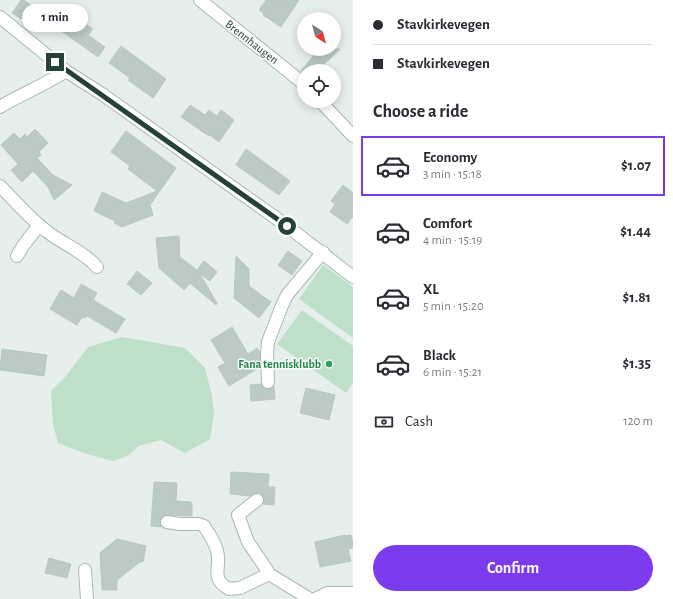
<!DOCTYPE html>
<meta charset="utf-8">
<style>
body{margin:0;font-family:"Alegreya Sans",sans-serif;background:#f2f2f3;color:#2b2b33;height:100vh;display:flex;flex-direction:column;font-size:15px;white-space:nowrap}
*{box-sizing:border-box;margin:0}
p{font-size:13px;color:#7c7c81}
.icon{flex:none;width:22px;height:22px;fill:none;stroke:currentColor;stroke-width:2;stroke-linecap:round;stroke-linejoin:round}
.map{position:relative;flex:1;overflow:hidden}
.panel{display:flex;flex-direction:column;background:#fff;width:320px}
.panel>*{flex:none}
.guide{display:grid;align-content:center;height:88px;padding:0 20px;background:#fff}
.needle{width:26px;rotate:144deg}
.controls{position:absolute;left:297px;top:12px;display:grid;gap:8px}
.controls a{display:grid;place-items:center;width:44px;height:44px;border-radius:50%;background:#fff;box-shadow:0 2px 10px #0003;font-size:20px}
.end{position:absolute;width:18px;height:18px;margin:-9px;border:5px solid #24423a;background:#fff;box-shadow:0 0 0 2px #fff}
.from{border-radius:50%}
.bubble{position:absolute;height:28px;border-radius:14px;background:#fff;box-shadow:0 2px 10px #0003;font-size:13px;font-weight:700;line-height:28px;text-align:center}
.guide b{display:flex;align-items:center;gap:14px;height:38px;font-size:15px}
.guide b+b{border-top:1px solid #e1e1e2}
.guide i{width:10px;height:10px;background:#2b2b33}
ul{padding:0;list-style:none}
li{display:flex;align-items:center;gap:12px;height:60px;margin:0 8px 6px;padding:0 12px;border:2px solid transparent;border-radius:0px}
li div{flex:1}
li b{display:block;font-size:15px}
li em{font-style:normal;font-weight:700}
li.active{border-color:#7c3aed}
li>.icon{width:36px;height:36px;stroke-width:1.5}
h2{padding:0 20px;font-size:18px;line-height:48px}
.pay{display:flex;align-items:center;gap:10px;height:44px;padding:0 20px;font-size:15px}
.pay p{margin-inline-start:auto}
.cta{display:flex;gap:8px;margin-top:auto;padding:8px 20px}
.cta a{flex:1;height:46px;border-radius:24px;background:#7c3aed;color:#fff;font-size:16px;font-weight:700;line-height:46px;text-align:center}
main{display:flex;flex:1;min-height:0}
.map>svg:first-child{display:block}
</style>
<main>
<div class="map">
<svg width="353" height="599" viewBox="0 0 353 599">
<rect width="100%" height="100%" fill="#e6efeb"/>
<g fill="#bfe0c8">
<path d="M323 265 353 287V338L299 299Z"/>
<path d="M302 310 353 346V382L346 393 277 344Z"/>
<path d="M122 337 185 348 205 368 212 396 214 414 210 439 185 453 161 440 139 446 129 455 113 461 87 454 58 443 53 424 51 391 66 376 88 347Z"/>
</g>
<g fill="#bbcac4" stroke="#b8c9c2">
<path d="M21 0H24L34 7 25 21 12 13Z"/>
<path d="M266 0H299L281 27 263 15 264 14 259 10Z"/>
<path d="M58 4 73 15 77 9 87 16 82 22 93 29 88 35 105 47 98 57 46 20Z"/>
<path d="M121 46 166 79 153 98 128 80 130 78 109 63Z"/>
<path d="M319 49H340L317 71H301Z"/>
<path d="M190 105 205 115 209 110 217 116 221 110 234 120 219 142 210 135 209 136 181 117Z"/>
<path d="M35 129 48 143 39 152 41 155 37 158 53 175 72 185 54 200 48 187 33 171 22 182 11 170 18 164 1 145 14 133 20 139 25 134 27 137Z"/>
<path d="M126 131 176 168 150 205 153 215 122 227 114 223 115 221 94 211 102 192 126 203 157 191 128 169 130 166 111 152Z"/>
<path d="M246 149 290 181 279 195 236 165Z"/>
<path d="M343 185 353 193V216L347 224 330 212 335 204 331 201Z"/>
<path d="M179 236 180 257 197 270 204 261 217 272 210 281 200 274 217 303 216 305 190 283 184 290 159 268 156 238Z"/>
<path d="M288 251 302 261 292 275 278 265Z"/>
<path d="M236 256 249 269V286L271 302 259 318 234 298Z"/>
<path d="M137 271 152 283 141 295 127 284Z"/>
<path d="M81 284 97 293 93 300 125 319 116 333 87 316 85 318 82 317 77 325 50 309 61 290 74 298Z"/>
<path d="M232 327 248 354 257 348 260 353V367L229 386 218 367 225 363 211 340Z"/>
<path d="M2 349 47 355 44 376 0 370Z"/>
<path d="M261 384 264 388 268 389 274 386 275 399 251 401 250 385Z"/>
<path d="M306 388 335 395 329 420 300 413Z"/>
<path d="M231 472 269 474 268 487H275L274 505 263 504 264 499 263 495 259 493H256L250 496 230 494Z"/>
<path d="M154 482 177 483 176 501 191 502V504H192V516L165 515 160 520 161 527 151 526Z"/>
<path d="M345 535 346 536 351 535 353 543V548L348 549 351 561 320 567 315 542Z"/>
<path d="M117 539 146 546 143 562H140L117 580V590H102L100 553Z"/>
<path d="M49 558 71 564 67 578 45 573Z"/>
</g>
<g fill="none" stroke-linecap="round" stroke-linejoin="round">
<g stroke="#a8b8b2" stroke-width="14">
<g id="street">
<path d="M200 0 304 84"/>
<path d="M0 17 66 71 102 94 287 226 353 277"/>
<path d="M320 101 353 136"/>
<path d="M0 107C21 94 45 85 66 71"/>
<path d="M0 186C16 202 31 220 49 233 65 245 84 252 97 267"/>
<path d="M17 256 23 246 39 225"/>
<path d="M268 382 267 353 268 342 281 308 287 295 323 252"/>
<path d="M257 500 238 515 248 542 267 570 269 574 310 599"/>
<path d="M167 522 180 524H199L204 526C209 534 215 542 217 551 222 567 209 578 229 589L240 588 269 574"/>
<path d="M85 570 87 599"/>
<path d="M315 599 327 593H353"/>
</g>
</g>
<use href="#street" stroke="#fff" stroke-width="12"/>
</g>
<g fill="none" stroke-linecap="round" stroke-linejoin="round">
<path stroke="#24423a" stroke-width="5" d="M55 62 287 226"/>
</g>
<circle fill="#2e9e5b" stroke="#f7fbf9" stroke-width="1.5" cx="329" cy="364" r="4"/>
<g text-anchor="middle" stroke-width="3" stroke-linejoin="round" paint-order="stroke">
<g font-size="12" fill="#24423a" stroke="#f7fbf9">
<text transform="translate(252 42) rotate(38)" y="4">Brennhaugen</text>
</g>
<g font-size="12" font-weight="bold" fill="#27864d" stroke="#f7fbf9" text-anchor="end">
<text x="321" y="368">Fana tennisklubb</text>
</g>
</g>
</svg>
<div class="controls">
<a><svg class="needle" viewBox="-14 -14 28 28"><path d="M0-13l5 13h-10z" fill="#e53935"/><path d="M0 13l5-13h-10z" fill="#7c7c81"/></svg></a>
<a><svg class="icon" aria-label="locate" viewBox="0 0 24 24"><circle cx="12" cy="12" r="6"/><path d="M12 2v4M12 18v4M2 12h4M18 12h4"/></svg></a>
</div>
<i class="end from" style="left:287px;top:226px"></i>
<i class="end" style="left:55px;top:62px"></i>
<div class="bubble" style="left:22px;top:4px;width:66px">1 min</div>
</div>
<section class="panel">
<div class="guide">
<b><i class="from"></i>Stavkirkevegen</b>
<b><i></i>Stavkirkevegen</b>
</div>
<h2>Choose a ride</h2>
<ul>
<li class="active"><svg class="icon" aria-label="car" viewBox="0 0 24 24"><path d="M5 17H2v-5l4-1 3-4h7l3 4 3 1v5h-3M9 17h6M6 11h13"/><circle cx="7" cy="17" r="2"/><circle cx="17" cy="17" r="2"/></svg><div><b>Economy</b><p>3 min · 15:18</p></div><em>$1.07</em></li>
<li><svg class="icon" aria-label="car" viewBox="0 0 24 24"><path d="M5 17H2v-5l4-1 3-4h7l3 4 3 1v5h-3M9 17h6M6 11h13"/><circle cx="7" cy="17" r="2"/><circle cx="17" cy="17" r="2"/></svg><div><b>Comfort</b><p>4 min · 15:19</p></div><em>$1.44</em></li>
<li><svg class="icon" aria-label="car" viewBox="0 0 24 24"><path d="M5 17H2v-5l4-1 3-4h7l3 4 3 1v5h-3M9 17h6M6 11h13"/><circle cx="7" cy="17" r="2"/><circle cx="17" cy="17" r="2"/></svg><div><b>XL</b><p>5 min · 15:20</p></div><em>$1.81</em></li>
<li><svg class="icon" aria-label="car" viewBox="0 0 24 24"><path d="M5 17H2v-5l4-1 3-4h7l3 4 3 1v5h-3M9 17h6M6 11h13"/><circle cx="7" cy="17" r="2"/><circle cx="17" cy="17" r="2"/></svg><div><b>Black</b><p>6 min · 15:21</p></div><em>$1.35</em></li>
</ul>
<div class="pay"><svg class="icon" aria-label="cash" viewBox="0 0 24 24"><path d="M3 7h18v10H3z"/><circle cx="12" cy="12" r="2"/></svg>Cash<p>120 m</p></div>
<div class="cta"><a>Confirm</a></div>
</section>
</main>
